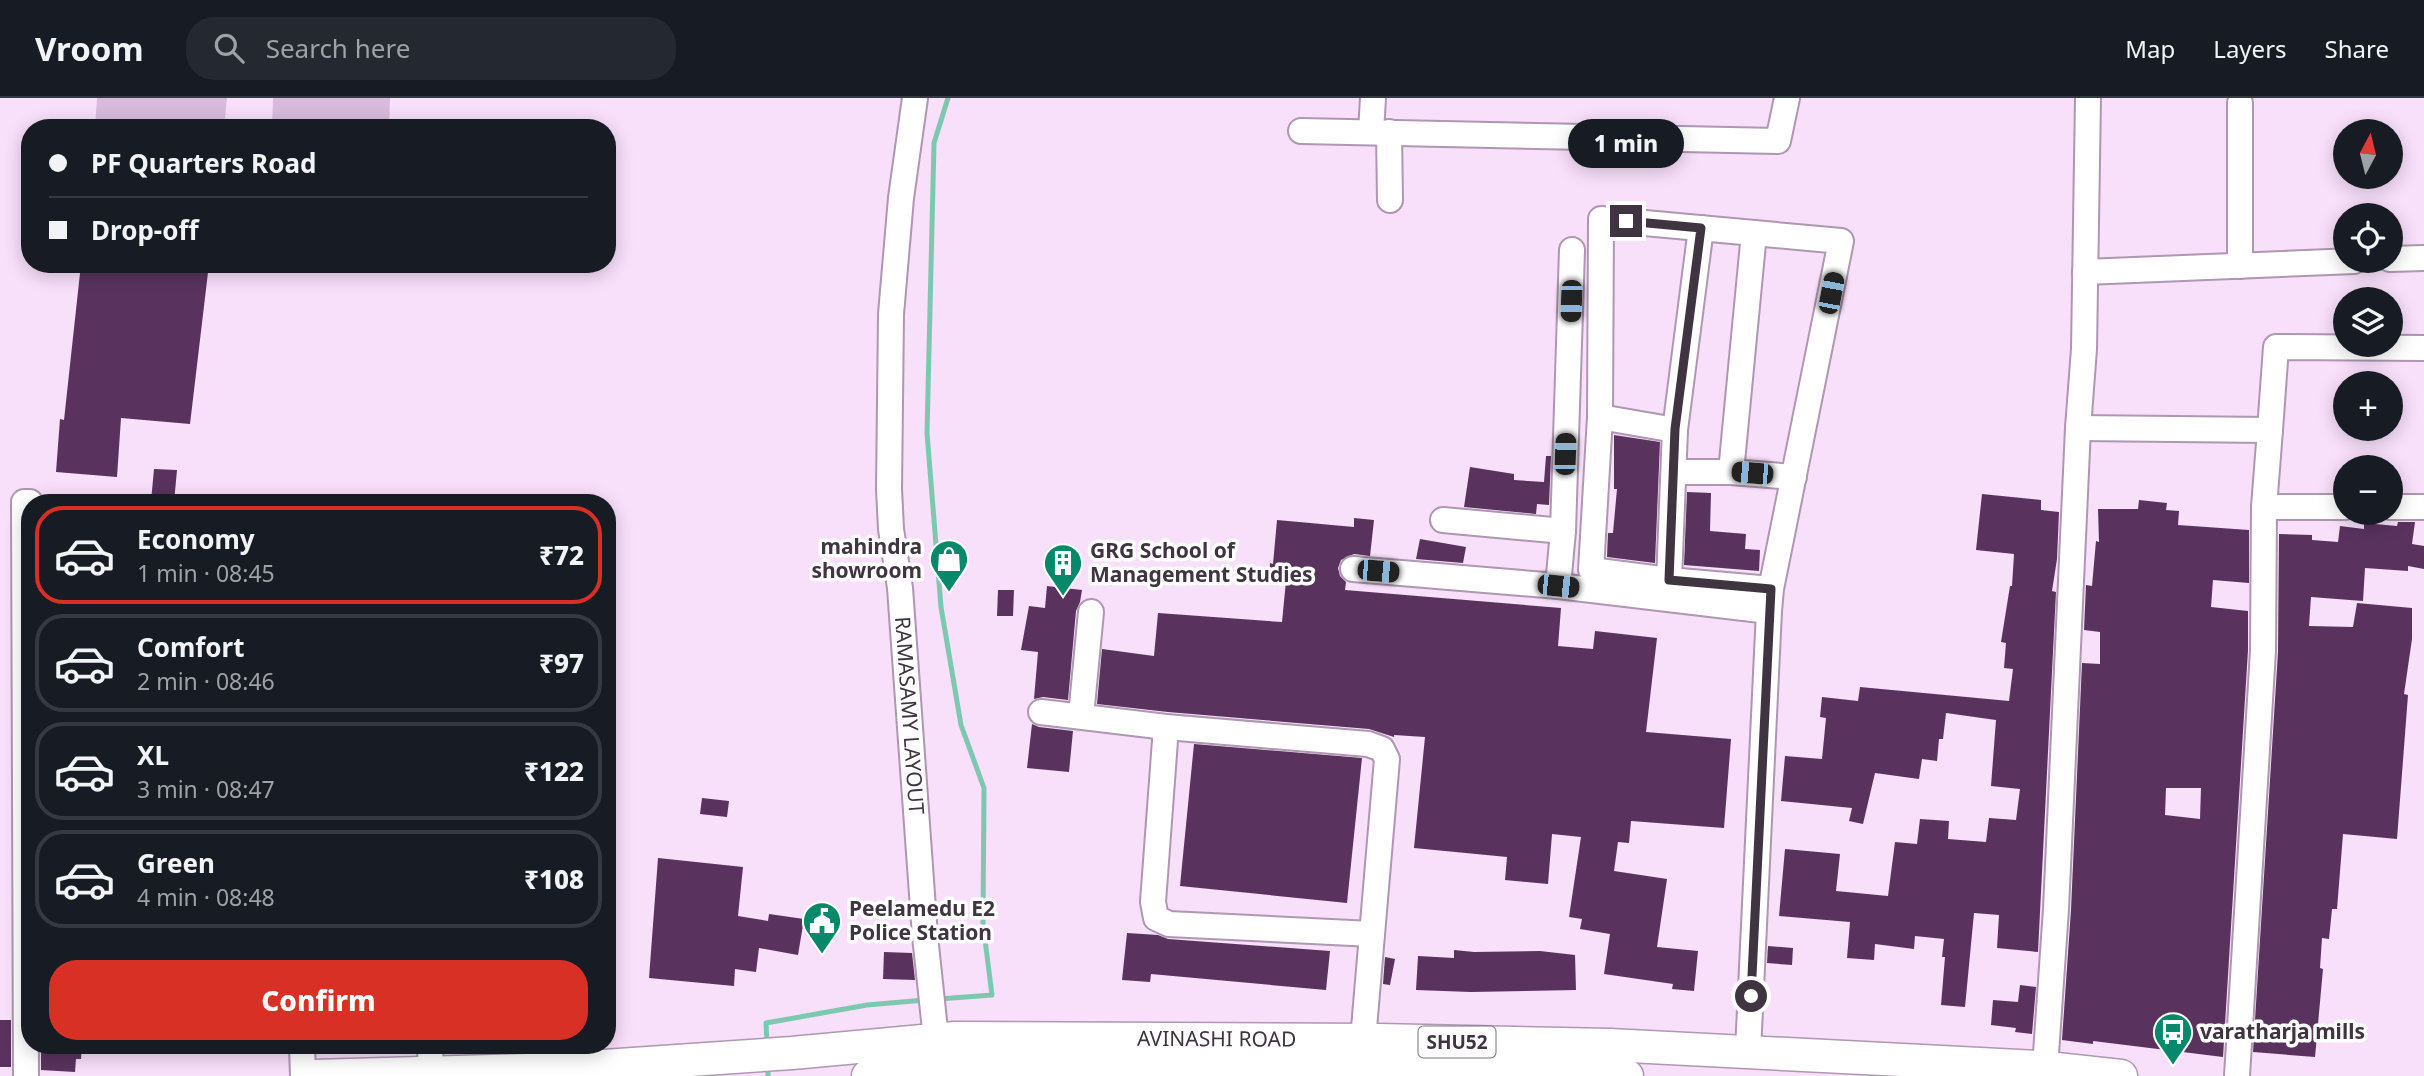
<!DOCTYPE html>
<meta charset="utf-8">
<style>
body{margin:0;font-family:"Noto Sans",sans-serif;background:#242831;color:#f1f3f6;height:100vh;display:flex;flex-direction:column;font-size:26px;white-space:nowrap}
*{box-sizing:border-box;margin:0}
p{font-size:23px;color:#9ea1a6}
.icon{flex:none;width:38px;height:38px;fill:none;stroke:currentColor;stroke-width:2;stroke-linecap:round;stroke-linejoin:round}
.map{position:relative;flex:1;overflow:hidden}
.panel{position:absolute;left:21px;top:396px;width:595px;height:560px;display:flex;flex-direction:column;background:#171b24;border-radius:28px;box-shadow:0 4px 18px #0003}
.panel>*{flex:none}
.hud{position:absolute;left:21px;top:21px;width:595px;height:154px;border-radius:28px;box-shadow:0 4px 18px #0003;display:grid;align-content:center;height:154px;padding:0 28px;background:#171b24}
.needle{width:46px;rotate:7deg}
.tools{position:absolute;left:2333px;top:21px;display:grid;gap:14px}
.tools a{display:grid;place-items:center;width:70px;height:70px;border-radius:50%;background:#171b24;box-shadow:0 4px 18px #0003;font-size:35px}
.end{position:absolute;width:32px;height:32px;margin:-16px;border:9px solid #3f3540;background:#fff;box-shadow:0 0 0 4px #fff}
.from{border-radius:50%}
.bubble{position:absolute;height:49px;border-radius:24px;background:#171b24;box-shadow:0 4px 18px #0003;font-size:23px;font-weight:800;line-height:49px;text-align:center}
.car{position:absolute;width:21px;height:42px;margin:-21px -10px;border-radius:9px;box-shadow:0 0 5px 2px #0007;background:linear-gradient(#222 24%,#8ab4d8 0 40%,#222 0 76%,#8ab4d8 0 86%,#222 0)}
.hud b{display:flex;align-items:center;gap:24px;height:66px;font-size:26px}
.hud b+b{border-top:2px solid #363941}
.hud i{width:18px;height:18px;background:#f1f3f6}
ul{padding:12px 0 0;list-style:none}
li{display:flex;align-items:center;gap:21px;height:98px;margin:0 14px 10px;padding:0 14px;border:4px solid #363941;border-radius:28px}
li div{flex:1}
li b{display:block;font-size:26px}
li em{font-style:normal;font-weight:800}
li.selected{border-color:#d93025}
li>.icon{width:63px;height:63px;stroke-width:1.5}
.button{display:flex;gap:14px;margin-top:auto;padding:14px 28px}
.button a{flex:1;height:80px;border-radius:28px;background:#d93025;color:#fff;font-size:28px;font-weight:800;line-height:80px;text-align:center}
header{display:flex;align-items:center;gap:42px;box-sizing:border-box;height:98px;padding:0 35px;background:#171b24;border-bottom:2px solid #363941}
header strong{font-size:33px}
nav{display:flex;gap:38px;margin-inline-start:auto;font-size:24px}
.search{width:490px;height:63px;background:#242831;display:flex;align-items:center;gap:18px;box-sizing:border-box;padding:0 24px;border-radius:28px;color:#9ea1a6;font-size:26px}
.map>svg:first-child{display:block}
</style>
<header>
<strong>Vroom</strong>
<div class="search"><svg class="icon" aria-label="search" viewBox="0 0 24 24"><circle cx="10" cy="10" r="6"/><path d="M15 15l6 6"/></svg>Search here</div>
<nav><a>Map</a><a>Layers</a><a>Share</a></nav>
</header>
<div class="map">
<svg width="2424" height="978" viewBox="0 0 2424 978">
<rect width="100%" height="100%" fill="#f8dffa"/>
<g fill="#d8bbdb">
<path d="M97 0H227L224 30H95Z"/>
<path d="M273 0H390L389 30H272Z"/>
</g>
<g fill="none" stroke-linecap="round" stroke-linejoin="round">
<g stroke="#7dc9b0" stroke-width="5">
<path d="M939 901 992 897 983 826 984 690 961 627 941 509 927 335 934 45 948 0"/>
<path d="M767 946 766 925 867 907 925 902"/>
<path d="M768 967V978"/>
</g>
</g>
<g fill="#59335e" fill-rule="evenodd">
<path d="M81 166H209L190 326 121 320 117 379 56 374 60 321 64 322Z"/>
<path d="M1614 337 1660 344 1655 465 1607 459 1608 435H1613L1617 391H1614Z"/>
<path d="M1546 358H1551L1549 407 1537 406 1536 416 1464 409 1470 369 1514 376V382L1544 384Z"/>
<path d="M154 371 177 372 174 404 151 403Z"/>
<path d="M1687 394 1711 395 1710 433 1746 436 1745 451 1760 452 1759 473 1684 467Z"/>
<path d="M1982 396 2041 402V412L2059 414 2057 461 2052 493 2056 494 2038 854 1997 850 1999 817 1974 815 1965 909 1941 907 1945 859H1942L1944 841 1915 838 1914 851 1875 846 1874 862 1847 860 1850 824 1779 818 1785 751 1840 756 1836 793 1888 798 1895 744 1917 746 1920 721 1949 723 1948 741 1986 744 1989 720 2016 722 2020 691 1991 688 1996 622 1946 615 1943 641H1939L1937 663 1922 661 1919 681 1875 675 1863 726 1849 723 1852 710 1781 703 1785 658 1822 661 1826 620 1820 619 1822 599 1858 603 1860 589 2009 603 2013 571 2004 570 2006 545 2001 544 2010 488H2012L2014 456 1976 452Z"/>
<path d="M2139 402 2167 405 2166 412 2179 413 2178 427 2249 432V485L2213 482 2211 509 2248 513V552L2223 959 2093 943V946L2062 942 2071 812 2082 565 2100 566V534L2084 532 2086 487 2092 488 2096 443 2099 444 2098 411H2138ZM2166 690H2201L2200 721 2165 717Z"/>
<path d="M1354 420 1374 422 1370 458 1354 456 1341 462 1338 470 1340 478 1346 484 1345 492 1561 510 1558 548 1593 551 1595 533 1657 540 1646 634 1731 641 1724 730 1631 723 1629 745 1618 744 1614 773 1667 781 1657 849 1698 853 1694 893 1672 891 1673 886 1604 876 1610 836 1580 831 1582 821 1569 819 1581 739 1552 736 1548 786 1505 782 1507 759 1414 750 1425 639 1394 637V639L1369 631 1168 614 1097 606 1102 551 1154 558 1158 515 1282 524 1286 483 1269 482 1270 465 1273 466 1277 422 1354 429Z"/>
<path d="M2398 424H2415L2412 446 2424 448V471L2408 468V473L2365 470 2363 503 2311 499 2309 528 2353 529 2357 505 2412 510V541L2404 596 2408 597 2397 741 2343 736 2337 811H2332L2329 841 2322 840 2320 870 2323 871 2315 959 2253 954 2278 554 2279 436 2312 437V442L2338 444 2340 428 2364 431V425L2397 428Z"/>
<path d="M1420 441 1466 449 1463 465 1416 461Z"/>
<path d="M1047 488 1082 492 1080 504 1076 513 1068 602 1043 599 1034 601 1038 554 1021 552 1029 508 1045 510Z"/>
<path d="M998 492H1014L1013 518H997Z"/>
<path d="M1032 626 1039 629 1073 633 1069 674 1027 670Z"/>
<path d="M1194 646 1362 660 1347 805 1180 788Z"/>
<path d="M702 700 729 703 727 719 700 716Z"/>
<path d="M658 760 743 769 738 818 768 823 769 816 804 821 798 857 759 850 756 874 735 871 734 888 649 880Z"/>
<path d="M1127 835 1158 837 1168 841 1330 853 1326 892 1151 876 1150 884 1122 882Z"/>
<path d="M1768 848 1793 850 1792 867 1767 865Z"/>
<path d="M1454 852 1474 854 1540 853 1575 857 1576 892 1471 894 1416 892 1418 858 1454 860Z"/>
<path d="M884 854 912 855 915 882 883 881Z"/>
<path d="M1385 859 1395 861 1390 887 1383 886Z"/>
<path d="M2020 887 2036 889 2032 936 2015 934 2016 930 1991 927 1993 902 2018 904Z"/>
<rect x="0" y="922" width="11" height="47"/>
<path d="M41 947H82L81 961H76L75 974 41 972Z"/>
</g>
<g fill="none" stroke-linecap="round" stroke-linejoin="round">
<g stroke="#ae97b1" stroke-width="28">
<g id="minor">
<path id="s1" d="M915 0 901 100 891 216 889 391 891 431 900 490 925 838 936 941"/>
<path d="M2240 5V168"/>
<path d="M1301 33 1778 43 1787 0"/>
<path d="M1371 34 1373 0"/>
<path d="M1389 34 1390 102"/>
<path d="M2390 161 2424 160"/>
<path d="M2085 174 2354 163"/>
<path d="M1600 319 1675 332"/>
<path d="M2078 330 2270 332 2264 409 2263 553 2237 978"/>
<path d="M2270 332 2276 249 2424 250"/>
<path d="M1675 374H1731L1794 379"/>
<path d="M1731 374 1754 135"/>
<path d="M2264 409H2345"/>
<path d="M2390 409H2424"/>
<path d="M1443 422 1563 433"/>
<path d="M1353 471 1558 488 1769 513 1748 953"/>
<path d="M1669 482 1675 332 1701 130"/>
<path d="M1558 488 1563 433 1572 152"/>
<path d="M1769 513 1771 491 1841 143 1601 121 1600 319 1591 472 1669 482 1771 491"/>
<path d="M1041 614 1166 629 1368 646 1382 651 1387 661 1363 942"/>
<path d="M1081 618 1091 514"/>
<path d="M1166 629 1153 804 1156 820 1169 826 1372 836"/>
<path d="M302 947 303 978"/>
<path d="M430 947 431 975"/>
<path d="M2045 970 2056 811 2078 330 2084 251 2088 0"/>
<path d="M26 978 24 404H30"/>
</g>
</g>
<g stroke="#ae97b1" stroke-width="35">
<g id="major">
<path id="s2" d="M313 978 560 971 792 955 955 940 1379 942 1610 947 2038 969 2121 978"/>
<path d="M868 978 960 970 1155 969 1627 978"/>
</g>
</g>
<use href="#minor" stroke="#fff" stroke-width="24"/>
<use href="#major" stroke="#fff" stroke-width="32"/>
</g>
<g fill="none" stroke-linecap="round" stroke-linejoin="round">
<path stroke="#3f3540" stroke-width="9" d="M1626 123 1701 130 1675 331 1669 482 1771 491 1751 898"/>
</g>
<defs>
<g id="shop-pin" transform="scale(2.0125)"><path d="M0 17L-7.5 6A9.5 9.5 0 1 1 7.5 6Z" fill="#06886b" stroke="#fff"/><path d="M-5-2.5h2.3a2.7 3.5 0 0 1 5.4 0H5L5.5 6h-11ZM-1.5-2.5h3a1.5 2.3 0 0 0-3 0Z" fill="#fff"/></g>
<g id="building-pin" transform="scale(2.0125)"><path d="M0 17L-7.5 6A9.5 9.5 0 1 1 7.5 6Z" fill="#06886b" stroke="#fff"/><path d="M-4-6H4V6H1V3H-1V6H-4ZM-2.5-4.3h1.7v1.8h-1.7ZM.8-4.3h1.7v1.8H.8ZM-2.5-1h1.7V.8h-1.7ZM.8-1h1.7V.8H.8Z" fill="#fff"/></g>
<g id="civic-pin" transform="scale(2.0125)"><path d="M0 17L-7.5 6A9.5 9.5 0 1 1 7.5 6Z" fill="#06886b" stroke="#fff"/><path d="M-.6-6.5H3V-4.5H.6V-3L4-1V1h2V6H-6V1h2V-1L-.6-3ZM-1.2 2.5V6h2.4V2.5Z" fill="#fff"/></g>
<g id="bus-pin" transform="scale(2.0125)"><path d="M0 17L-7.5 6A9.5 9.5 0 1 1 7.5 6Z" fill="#06886b" stroke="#fff"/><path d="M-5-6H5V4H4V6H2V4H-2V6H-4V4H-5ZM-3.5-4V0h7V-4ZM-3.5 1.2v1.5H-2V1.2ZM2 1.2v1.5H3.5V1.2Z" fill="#fff"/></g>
</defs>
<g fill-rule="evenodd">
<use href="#shop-pin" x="949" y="461"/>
<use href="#building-pin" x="1063" y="465"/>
<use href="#civic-pin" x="822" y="823"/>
<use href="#bus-pin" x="2173" y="934"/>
</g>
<g text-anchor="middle" stroke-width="7" stroke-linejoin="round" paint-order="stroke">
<rect fill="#fff" stroke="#797279" stroke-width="2" x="1418.5" y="928.5" width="77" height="31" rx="5"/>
<g font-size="19" font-weight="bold" fill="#3f3540">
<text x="1457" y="951">SHU52</text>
</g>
<g font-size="21" font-weight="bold" fill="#3f3540" stroke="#fff" text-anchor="start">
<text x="922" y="456" text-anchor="end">mahindra<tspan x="922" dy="24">showroom</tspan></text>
<text x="1090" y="460">GRG School of<tspan x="1090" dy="24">Management Studies</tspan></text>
<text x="849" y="818">Peelamedu E2<tspan x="849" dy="24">Police Station</tspan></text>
<text x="2200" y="941">varatharja mills</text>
</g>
<g font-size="21" fill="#3f3540" stroke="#fff">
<text dy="7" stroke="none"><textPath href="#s1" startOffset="620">RAMASAMY LAYOUT</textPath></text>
<text dy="7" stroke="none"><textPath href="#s2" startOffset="905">AVINASHI ROAD</textPath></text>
</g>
</g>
</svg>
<div class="tools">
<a><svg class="needle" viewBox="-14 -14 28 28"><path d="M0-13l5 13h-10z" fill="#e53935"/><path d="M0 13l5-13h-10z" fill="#9ea1a6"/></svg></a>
<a><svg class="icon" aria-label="locate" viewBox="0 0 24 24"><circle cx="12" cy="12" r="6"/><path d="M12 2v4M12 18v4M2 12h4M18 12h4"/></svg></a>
<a><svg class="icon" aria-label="layers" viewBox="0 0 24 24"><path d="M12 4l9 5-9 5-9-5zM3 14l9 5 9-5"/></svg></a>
<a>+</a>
<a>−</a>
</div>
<i class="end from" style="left:1751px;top:898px"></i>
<i class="end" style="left:1626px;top:123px"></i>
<div class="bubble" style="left:1568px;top:21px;width:116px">1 min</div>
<i class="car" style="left:1831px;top:195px;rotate:11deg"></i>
<i class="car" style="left:1571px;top:203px;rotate:182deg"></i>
<i class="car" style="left:1565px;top:356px;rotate:2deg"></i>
<i class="car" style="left:1752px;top:375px;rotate:275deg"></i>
<i class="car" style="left:1378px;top:473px;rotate:95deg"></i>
<i class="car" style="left:1558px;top:488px;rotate:96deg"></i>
<div class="hud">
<b><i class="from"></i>PF Quarters Road</b>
<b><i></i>Drop-off</b>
</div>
<section class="panel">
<ul>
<li class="selected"><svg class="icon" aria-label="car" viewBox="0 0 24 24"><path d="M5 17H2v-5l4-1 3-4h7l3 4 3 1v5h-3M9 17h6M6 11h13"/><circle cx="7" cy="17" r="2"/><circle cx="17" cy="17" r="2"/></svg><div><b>Economy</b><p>1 min · 08:45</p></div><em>₹72</em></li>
<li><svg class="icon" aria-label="car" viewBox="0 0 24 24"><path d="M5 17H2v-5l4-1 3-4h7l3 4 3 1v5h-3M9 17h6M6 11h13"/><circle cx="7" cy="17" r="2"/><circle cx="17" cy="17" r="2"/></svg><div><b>Comfort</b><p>2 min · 08:46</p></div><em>₹97</em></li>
<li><svg class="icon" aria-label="car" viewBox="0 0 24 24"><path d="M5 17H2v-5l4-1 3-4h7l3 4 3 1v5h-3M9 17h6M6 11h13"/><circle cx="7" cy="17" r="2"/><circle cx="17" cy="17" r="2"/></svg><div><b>XL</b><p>3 min · 08:47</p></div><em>₹122</em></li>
<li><svg class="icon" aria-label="car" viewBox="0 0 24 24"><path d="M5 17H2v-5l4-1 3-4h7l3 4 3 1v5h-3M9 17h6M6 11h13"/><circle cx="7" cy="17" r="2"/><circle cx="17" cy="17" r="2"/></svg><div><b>Green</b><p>4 min · 08:48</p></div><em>₹108</em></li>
</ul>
<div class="button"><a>Confirm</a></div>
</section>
</div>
